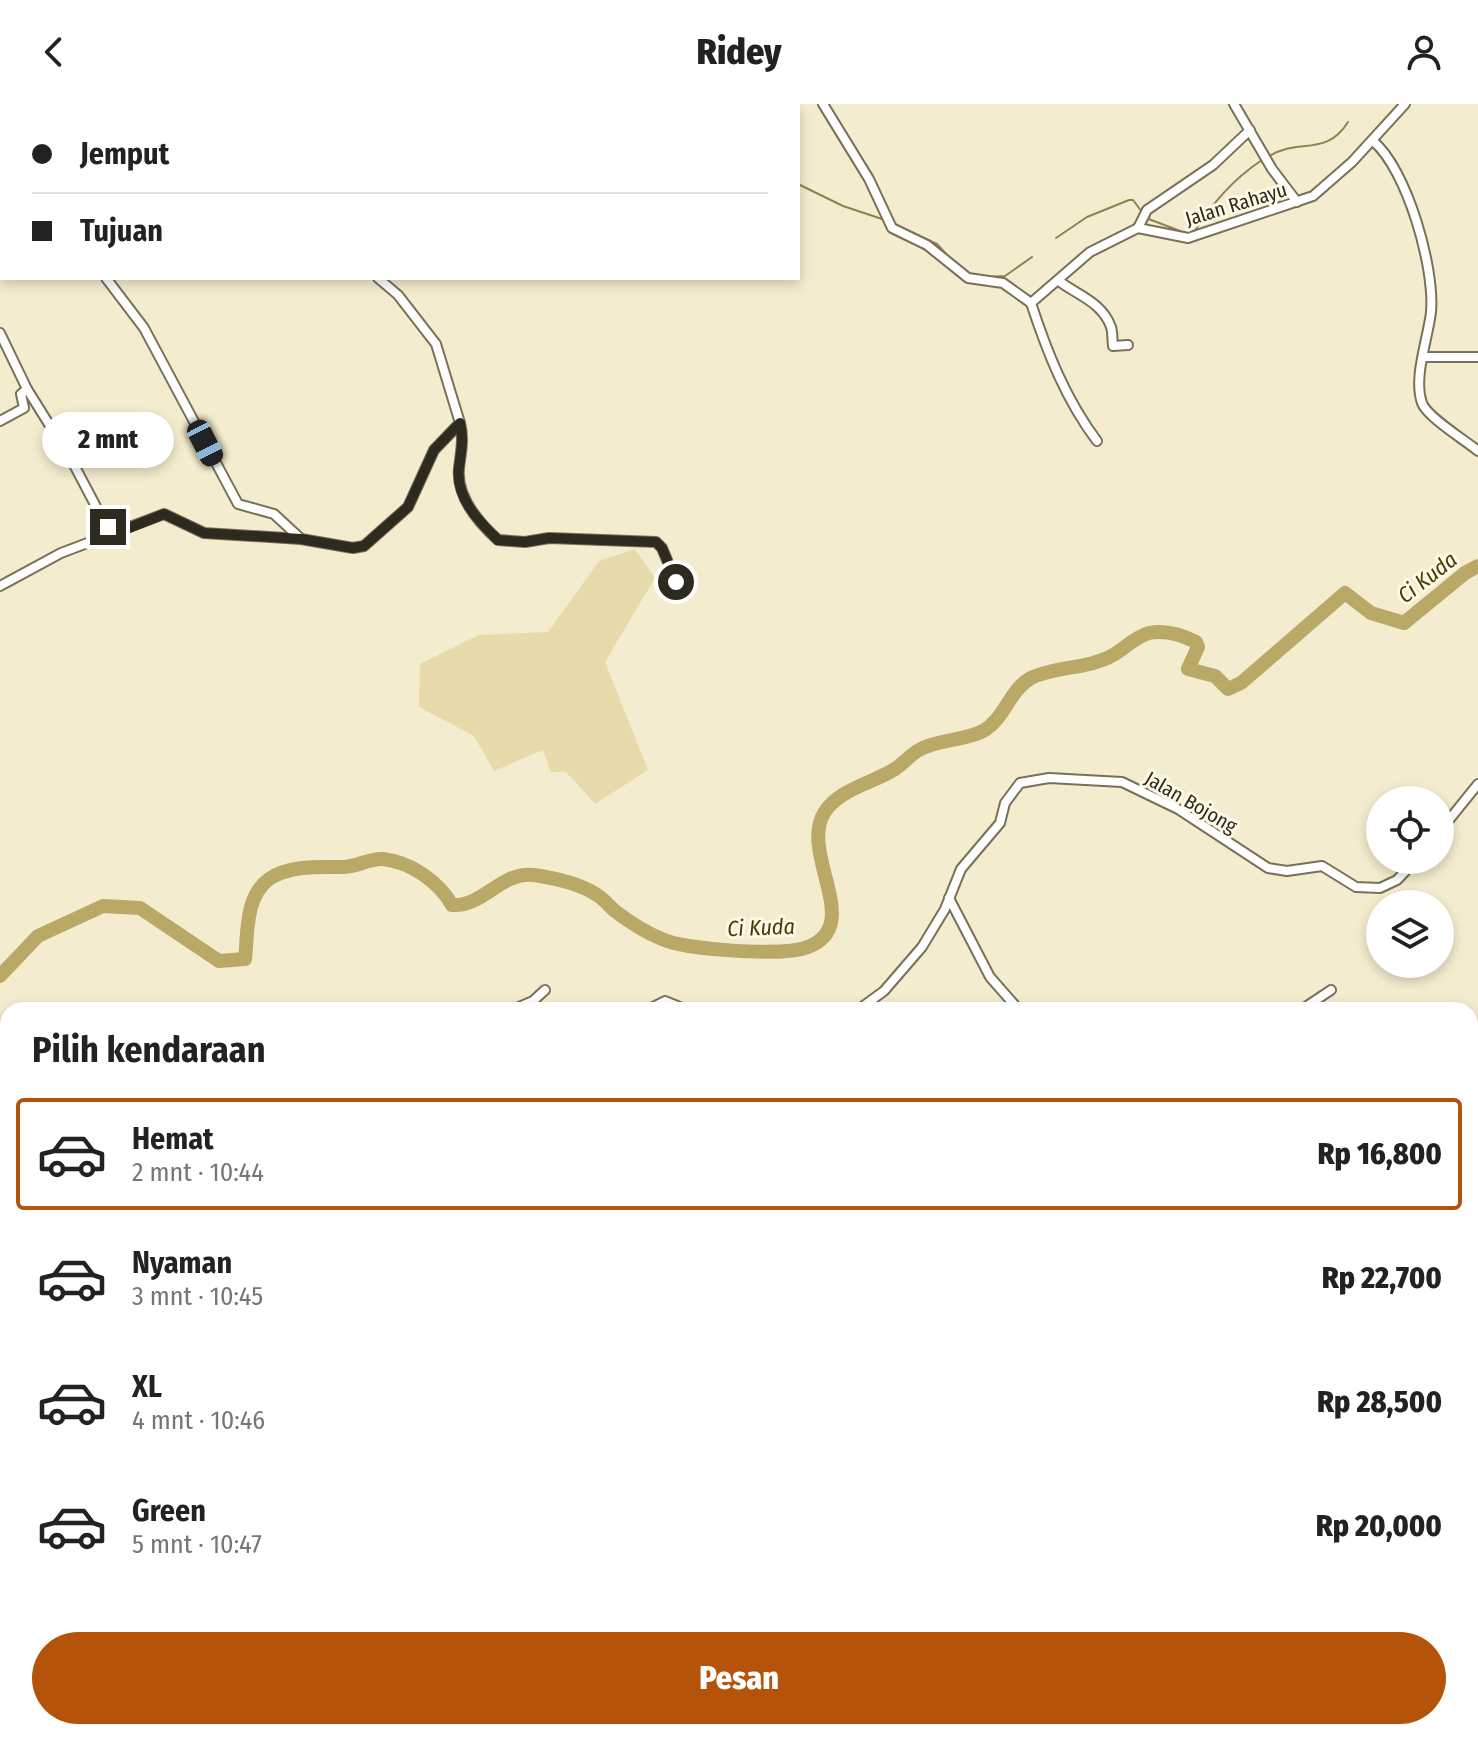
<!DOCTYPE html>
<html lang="id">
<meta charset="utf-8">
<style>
body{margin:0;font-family:"Fira Sans Condensed",sans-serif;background:#f2f2f2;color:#222;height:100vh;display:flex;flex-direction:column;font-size:30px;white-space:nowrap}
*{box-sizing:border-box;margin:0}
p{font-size:26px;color:#767676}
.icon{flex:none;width:44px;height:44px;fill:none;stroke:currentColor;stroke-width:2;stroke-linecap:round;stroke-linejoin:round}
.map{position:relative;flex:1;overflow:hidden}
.details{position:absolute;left:0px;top:898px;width:1478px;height:738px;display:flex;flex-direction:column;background:#fff;border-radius:24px 24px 0 0;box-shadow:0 4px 12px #0003}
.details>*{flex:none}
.guide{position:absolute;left:0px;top:0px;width:800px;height:176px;box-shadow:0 4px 12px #0003;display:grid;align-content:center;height:176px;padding:0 32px;background:#fff}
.buttons{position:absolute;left:1366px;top:682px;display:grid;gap:16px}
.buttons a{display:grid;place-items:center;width:88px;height:88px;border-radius:50%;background:#fff;box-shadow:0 4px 12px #0003;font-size:40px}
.end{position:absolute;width:36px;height:36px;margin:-18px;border:10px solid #2d2a1f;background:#fff;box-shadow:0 0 0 4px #fff}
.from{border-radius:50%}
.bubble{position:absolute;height:56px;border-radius:28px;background:#fff;box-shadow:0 4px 12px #0003;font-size:26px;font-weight:800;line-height:56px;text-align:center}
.car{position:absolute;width:24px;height:48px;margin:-24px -12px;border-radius:10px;box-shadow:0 0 6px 2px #0007;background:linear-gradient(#222 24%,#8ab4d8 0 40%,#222 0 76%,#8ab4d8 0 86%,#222 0)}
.guide b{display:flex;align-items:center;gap:28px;height:76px;font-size:30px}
.guide b+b{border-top:2px solid #e0e0e0}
.guide i{width:20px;height:20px;background:#222}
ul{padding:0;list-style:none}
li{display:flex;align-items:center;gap:24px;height:112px;margin:0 16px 12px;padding:0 16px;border:4px solid transparent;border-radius:8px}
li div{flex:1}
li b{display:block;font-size:30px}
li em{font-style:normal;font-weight:800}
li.current{border-color:#b45309}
li>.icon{width:72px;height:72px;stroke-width:1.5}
h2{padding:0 32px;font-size:36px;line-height:96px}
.cta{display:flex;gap:16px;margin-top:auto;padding:16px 32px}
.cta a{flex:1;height:92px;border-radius:48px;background:#b45309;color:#fff;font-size:32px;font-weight:800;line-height:92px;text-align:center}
header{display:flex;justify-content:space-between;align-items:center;height:104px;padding:0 32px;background:#fff;font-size:36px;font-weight:800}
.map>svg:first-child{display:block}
</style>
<header><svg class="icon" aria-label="back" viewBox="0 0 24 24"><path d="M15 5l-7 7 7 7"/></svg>Ridey<svg class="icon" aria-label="person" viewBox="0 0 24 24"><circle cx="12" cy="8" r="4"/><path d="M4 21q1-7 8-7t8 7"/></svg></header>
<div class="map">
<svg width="1478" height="1635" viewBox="0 0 1478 1635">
<rect width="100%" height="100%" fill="#f4ecce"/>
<path fill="#e7daab" d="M635 445 655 474 605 558 648 666 595 700 566 668H551L543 646 494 667 474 632 419 603 420 560 479 531 548 528 599 457Z"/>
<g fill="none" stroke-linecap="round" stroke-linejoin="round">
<g stroke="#8f8251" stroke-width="2">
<path d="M562 0 565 2"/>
<path d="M597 2 599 0"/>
<path d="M689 2V0"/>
<path d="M1268 53C1297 33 1326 54 1348 18"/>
<path d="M798 80 843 102 885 116"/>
<path d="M1146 114 1188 130"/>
<path d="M895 121 937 140 950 154"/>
<path d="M1194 128C1213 99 1232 76 1262 56"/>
<path d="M1056 134 1087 113 1129 96H1133L1142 108"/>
<path d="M986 173 1005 172 1032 153"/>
<path d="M1470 1126 1478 1129"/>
<path d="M202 1635H220L234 1628"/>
</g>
<path stroke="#b9a866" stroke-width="14" d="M0 872 38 832 103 802 140 804 219 857 245 855C248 828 245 793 269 775 290 761 318 763 341 763 355 764 369 754 383 755 411 758 439 778 452 801 484 803 501 767 534 771 554 774 581 780 597 791 604 795 609 802 615 807 628 817 647 829 662 835 685 846 780 852 805 844 867 824 799 751 824 709 839 685 873 679 895 665 904 659 910 651 919 646 938 635 964 637 983 627 1005 615 1009 586 1031 574 1056 562 1089 565 1113 551 1125 544 1135 533 1149 529 1164 526 1182 531 1196 538L1198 543 1188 565 1215 572 1228 585 1241 579 1345 489 1371 509 1404 519 1465 469 1478 462"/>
<g stroke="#787157" stroke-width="12">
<g id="minor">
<path d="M41 0 43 2"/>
<path d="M167 0 169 2"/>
<path d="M554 0 557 2"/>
<path d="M823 0 869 75 892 124 927 141 968 174 1003 179 1031 199 1090 148 1138 124 1188 134 1313 92 1352 58 1405 0"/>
<path d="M1234 0 1272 65 1297 98"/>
<path d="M67 2 69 0"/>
<path d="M1373 37C1407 65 1435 164 1431 208 1428 235 1413 273 1422 299 1427 313 1465 336 1478 347"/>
<path d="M1138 124 1147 106 1213 61 1250 26"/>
<path d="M106 174 144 224 238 400 274 410 301 435 353 444 364 442 408 403 434 346 460 319 436 240 398 191 378 174"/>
<path d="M1059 177C1077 191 1102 198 1111 223 1113 229 1112 236 1113 242L1128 241"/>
<path d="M1031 199C1047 248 1066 296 1097 337"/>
<path d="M0 229 27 285 72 357 111 431"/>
<path d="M1424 253H1478"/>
<path d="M0 317 24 304 21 290 27 285"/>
<path d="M460 319C464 335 461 347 459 364 456 393 478 418 498 436L525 438 549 434 656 438 662 444 676 478"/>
<path d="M0 482 61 449 164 410 204 429 301 435"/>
<path d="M1440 727 1478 680"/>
<path d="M949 794 990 873 1019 906"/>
<path d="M512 906 533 897 545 886"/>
<path d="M647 906 665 897 687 906"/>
<path d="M858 906 884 887 922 843 945 805 961 765 1000 719 1005 699 1020 679 1049 674 1122 678 1178 705 1268 764 1287 767 1322 762 1356 783 1380 784 1397 776 1416 756"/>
<path d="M1301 906 1331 886"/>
<path d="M1470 974 1478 970"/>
<path d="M0 987 8 984"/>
<path d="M1470 1090 1478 1099"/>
<path d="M1470 1312 1478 1325"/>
<path d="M0 1325 8 1326"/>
<path d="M1470 1536 1478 1532"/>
<path d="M620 1628 623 1635"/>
</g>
</g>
<g stroke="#fff" stroke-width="16">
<g id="trunk">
<path d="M156 2 158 0"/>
<path d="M0 134 2 132"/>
</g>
</g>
<use href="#minor" stroke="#fff" stroke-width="8"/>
<use href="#trunk" stroke="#beae70" stroke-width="12"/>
</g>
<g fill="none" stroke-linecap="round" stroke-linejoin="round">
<path stroke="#2d2a1f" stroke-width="10" d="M108 423 111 431 164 410 204 429 301 435 353 444 364 442 408 403 434 346 460 319C464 335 461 347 459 364 455 393 479 418 498 436L525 438 549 434 656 438 662 444 676 478"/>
</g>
<g text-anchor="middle" stroke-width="6" stroke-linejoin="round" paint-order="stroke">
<g font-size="20" fill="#2d2a1f" stroke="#fef9e7">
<text transform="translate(1236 100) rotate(-17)" y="7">Jalan Rahayu</text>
<text transform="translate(1191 698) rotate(30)" y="7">Jalan Bojong</text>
</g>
<g font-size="22" font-style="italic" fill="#463901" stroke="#fef9e7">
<text transform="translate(1427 473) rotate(-38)" y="8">Ci Kuda</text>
<text transform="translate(761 823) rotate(-2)" y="8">Ci Kuda</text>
</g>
</g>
</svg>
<div class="buttons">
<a><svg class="icon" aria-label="locate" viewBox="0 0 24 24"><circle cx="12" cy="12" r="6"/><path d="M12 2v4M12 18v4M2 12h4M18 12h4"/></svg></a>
<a><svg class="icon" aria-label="layers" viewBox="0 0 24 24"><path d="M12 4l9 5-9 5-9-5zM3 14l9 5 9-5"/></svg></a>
</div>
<i class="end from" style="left:676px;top:478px"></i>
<i class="end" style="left:108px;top:423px"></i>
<div class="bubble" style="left:42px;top:308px;width:132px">2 mnt</div>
<i class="car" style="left:205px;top:339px;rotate:153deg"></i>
<div class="guide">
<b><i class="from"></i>Jemput</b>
<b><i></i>Tujuan</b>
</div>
<section class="details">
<h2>Pilih kendaraan</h2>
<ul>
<li class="current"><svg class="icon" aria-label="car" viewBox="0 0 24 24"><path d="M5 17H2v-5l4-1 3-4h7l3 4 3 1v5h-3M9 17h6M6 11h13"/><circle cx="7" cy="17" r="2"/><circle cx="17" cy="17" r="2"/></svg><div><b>Hemat</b><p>2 mnt · 10:44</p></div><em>Rp 16,800</em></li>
<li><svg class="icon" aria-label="car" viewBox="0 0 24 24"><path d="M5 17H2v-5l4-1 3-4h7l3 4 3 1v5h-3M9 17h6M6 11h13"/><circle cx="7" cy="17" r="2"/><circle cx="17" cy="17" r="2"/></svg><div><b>Nyaman</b><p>3 mnt · 10:45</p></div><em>Rp 22,700</em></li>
<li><svg class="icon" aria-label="car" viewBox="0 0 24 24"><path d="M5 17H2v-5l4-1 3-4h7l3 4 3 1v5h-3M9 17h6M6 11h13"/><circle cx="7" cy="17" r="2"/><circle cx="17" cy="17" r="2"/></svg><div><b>XL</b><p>4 mnt · 10:46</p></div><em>Rp 28,500</em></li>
<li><svg class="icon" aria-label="car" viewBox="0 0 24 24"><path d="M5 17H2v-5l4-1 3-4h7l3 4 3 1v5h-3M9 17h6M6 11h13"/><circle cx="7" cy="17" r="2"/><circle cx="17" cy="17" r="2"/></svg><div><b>Green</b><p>5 mnt · 10:47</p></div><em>Rp 20,000</em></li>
</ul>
<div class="cta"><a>Pesan</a></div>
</section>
</div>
